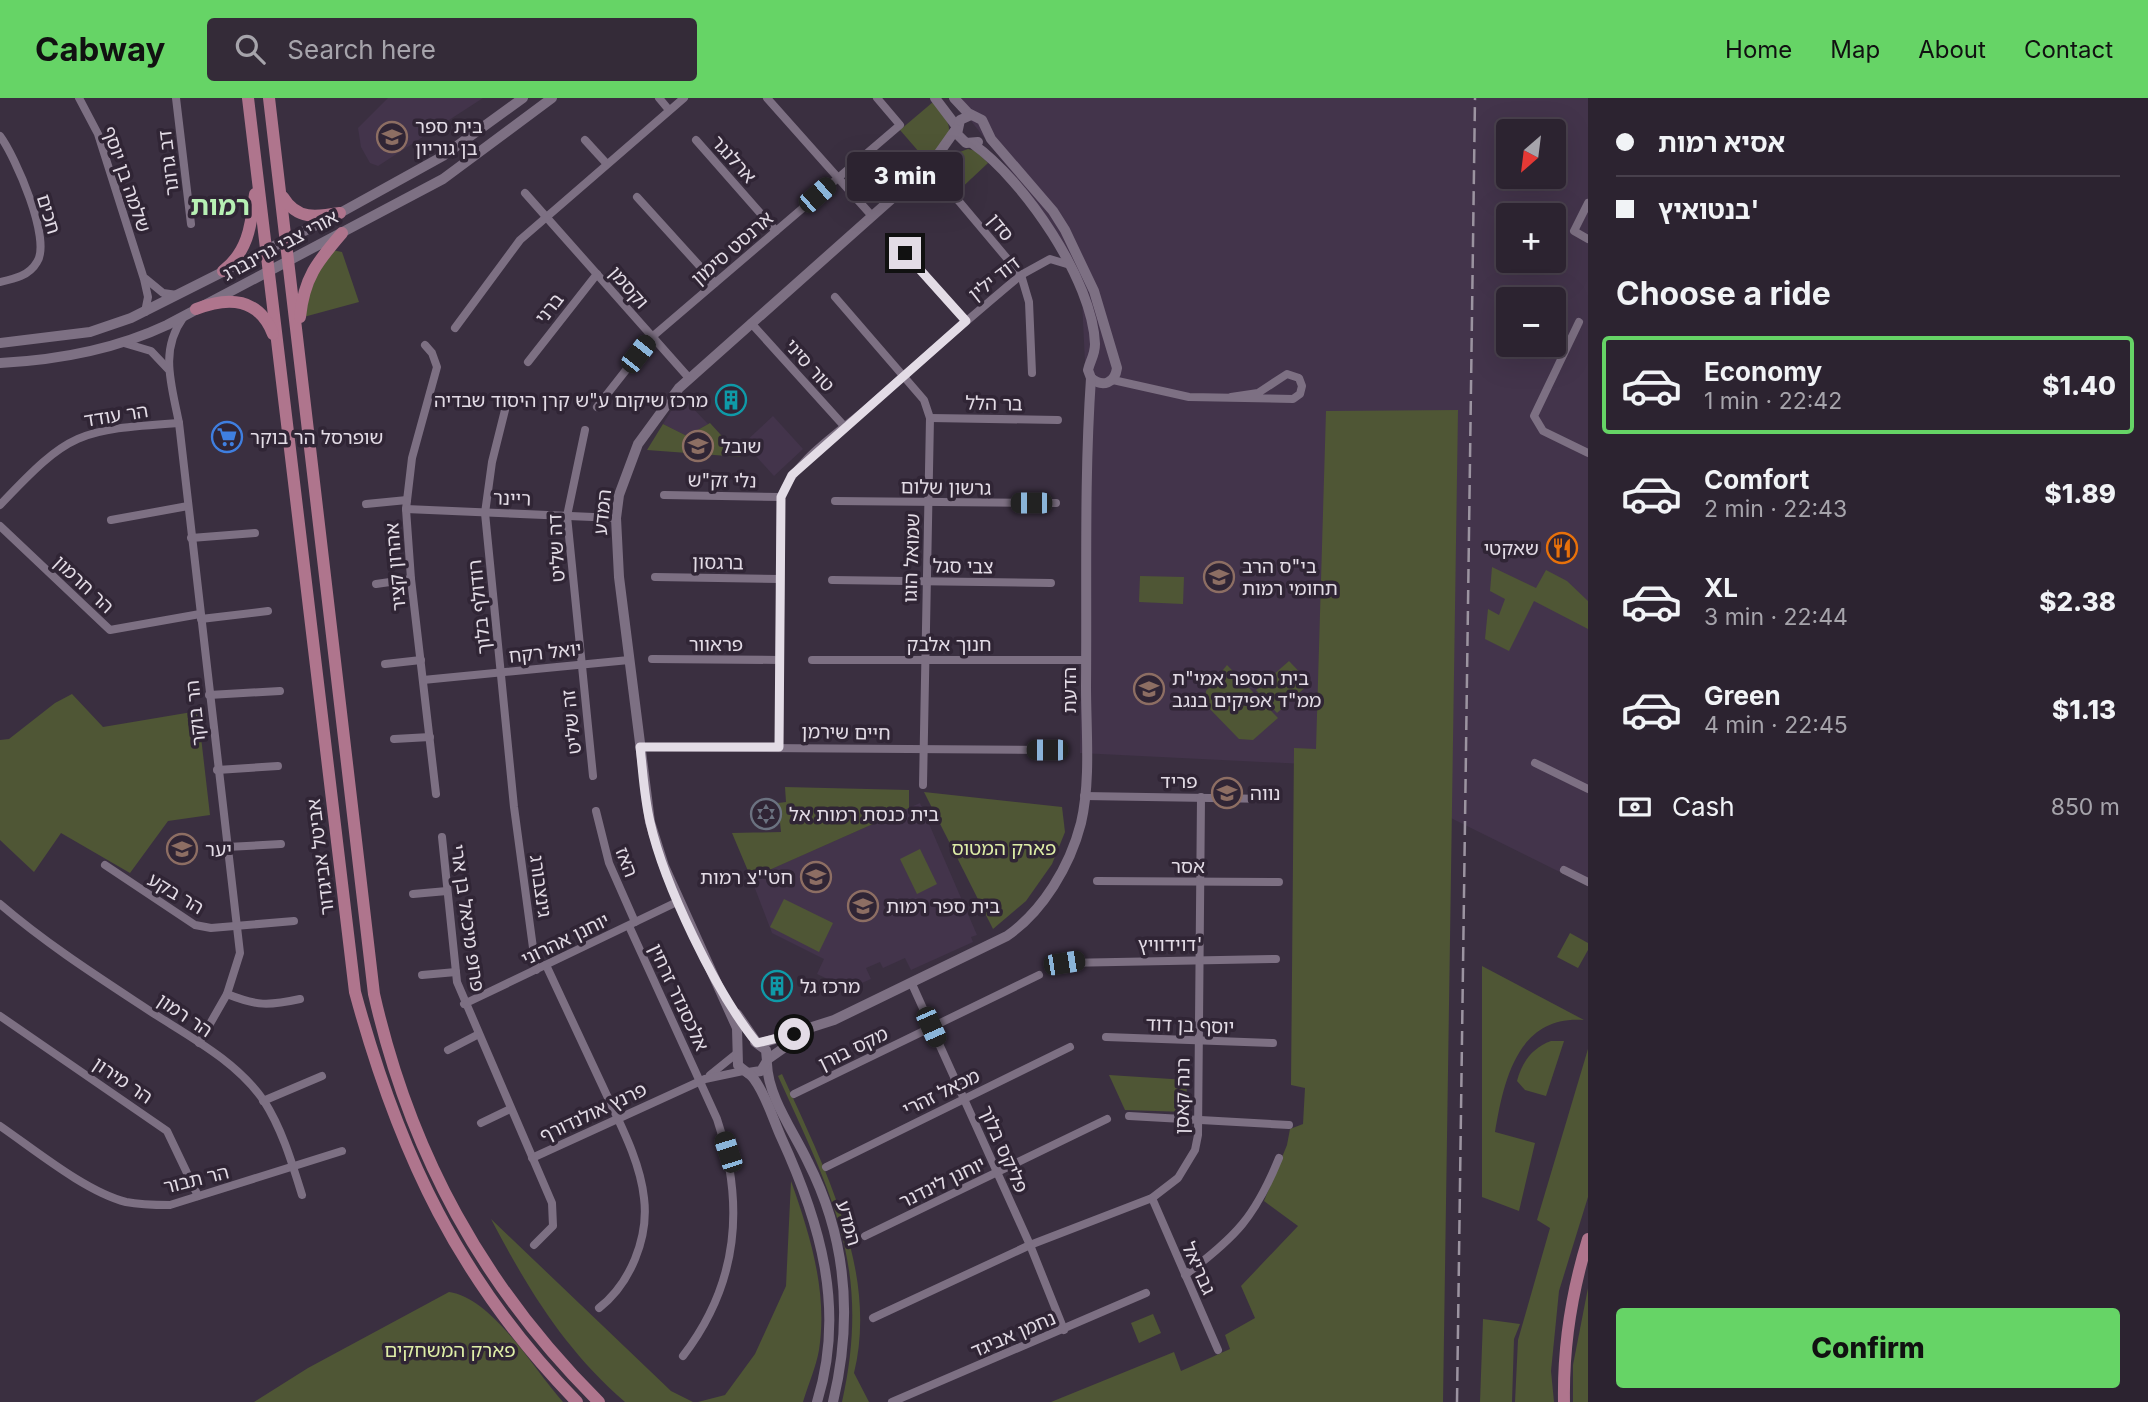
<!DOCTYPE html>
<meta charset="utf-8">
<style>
body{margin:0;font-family:Inter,"Noto Sans Hebrew",sans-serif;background:#342b38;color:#f1f3f6;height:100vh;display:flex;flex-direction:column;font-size:26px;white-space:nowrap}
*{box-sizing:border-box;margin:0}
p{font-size:23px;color:#a6a4ab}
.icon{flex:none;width:38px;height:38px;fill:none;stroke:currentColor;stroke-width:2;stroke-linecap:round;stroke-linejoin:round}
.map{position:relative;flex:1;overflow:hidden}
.details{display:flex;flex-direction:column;background:#2c2330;width:560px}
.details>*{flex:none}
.hud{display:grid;align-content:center;height:154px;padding:0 28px;background:#2c2330}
.needle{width:46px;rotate:208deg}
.controls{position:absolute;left:1496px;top:21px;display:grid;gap:14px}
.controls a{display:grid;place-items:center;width:70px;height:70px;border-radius:7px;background:#2c2330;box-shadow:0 7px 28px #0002,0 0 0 2px #48404c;font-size:35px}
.end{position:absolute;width:32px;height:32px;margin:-16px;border:9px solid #e3dce6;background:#111;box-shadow:0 0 0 4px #111}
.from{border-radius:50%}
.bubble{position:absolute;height:49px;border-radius:7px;background:#2c2330;box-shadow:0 7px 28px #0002,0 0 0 2px #48404c;font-size:23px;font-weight:800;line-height:49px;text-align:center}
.car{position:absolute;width:21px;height:42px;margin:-21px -10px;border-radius:9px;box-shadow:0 0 5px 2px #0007;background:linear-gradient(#222 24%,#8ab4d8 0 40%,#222 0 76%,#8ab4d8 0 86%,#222 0)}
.hud b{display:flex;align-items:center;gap:24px;height:66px;font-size:26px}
.hud b+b{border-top:2px solid #48404c}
.hud i{width:18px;height:18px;background:#f1f3f6}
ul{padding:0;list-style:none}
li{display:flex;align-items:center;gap:21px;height:98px;margin:0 14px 10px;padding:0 14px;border:4px solid transparent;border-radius:7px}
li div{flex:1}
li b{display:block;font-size:26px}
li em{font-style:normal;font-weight:800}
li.current{border-color:#66d466}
li>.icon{width:63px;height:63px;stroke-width:1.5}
h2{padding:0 28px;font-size:32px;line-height:84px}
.pay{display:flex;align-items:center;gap:18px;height:77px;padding:0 28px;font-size:26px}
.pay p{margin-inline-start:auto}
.button{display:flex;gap:14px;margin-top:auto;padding:14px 28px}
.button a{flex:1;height:80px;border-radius:7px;background:#66d466;color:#111;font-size:28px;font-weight:800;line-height:80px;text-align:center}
header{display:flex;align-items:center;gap:42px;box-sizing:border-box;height:98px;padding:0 35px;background:#66d466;color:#111}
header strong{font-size:33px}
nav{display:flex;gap:38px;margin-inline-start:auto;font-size:24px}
.search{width:490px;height:63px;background:#342b38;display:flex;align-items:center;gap:18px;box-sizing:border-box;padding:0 24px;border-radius:7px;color:#a6a4ab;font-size:26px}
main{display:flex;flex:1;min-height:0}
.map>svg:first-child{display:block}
</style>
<header>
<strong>Cabway</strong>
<div class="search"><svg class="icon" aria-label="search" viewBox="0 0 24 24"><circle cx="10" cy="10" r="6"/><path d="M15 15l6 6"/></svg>Search here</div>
<nav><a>Home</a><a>Map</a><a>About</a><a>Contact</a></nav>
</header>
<main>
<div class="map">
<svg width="1588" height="1304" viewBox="0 0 1588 1304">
<rect width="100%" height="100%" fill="#3a2f40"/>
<g fill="#43344b" fill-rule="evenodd">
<path d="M388 0H483L378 68 370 65 361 49 358 30Z"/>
<path d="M953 0H1588V788L1346 668 1080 655 1086 285 1082 203 1064 150 1048 121ZM1508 33H1554V79H1508ZM1508 117H1554V163H1508ZM1508 201H1554V247H1508Z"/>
<path d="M685 302 708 326 687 338 663 326 671 313Z"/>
<path d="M773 318 803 351 774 378 744 345Z"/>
<path d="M920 705 977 837 971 839 973 844 911 872 905 860 883 870 880 864 866 870 871 881 848 891 817 876 824 861 772 835 751 780Z"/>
</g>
<g fill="#4f5635">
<path d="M933 4C957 32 954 38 926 62L900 32Z"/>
<path d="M968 51 976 53 988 65 955 96 935 74 954 56Z"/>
<path d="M327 151 342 154 359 204 300 220Z"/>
<path d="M1458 312 1443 1304H1051L1174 1254 1181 1273 1230 1251 1225 1237 1255 1220 1241 1188 1298 1128 1264 1103 1287 1047 1290 1031 1303 1026 1305 990 1291 987 1294 650 1316 651 1326 313Z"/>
<path d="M710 325 741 359 647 352 663 326 687 338Z"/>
<path d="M1492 469 1536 490 1546 472 1567 483 1588 503V531L1534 503 1509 553 1485 541 1488 511 1499 517 1505 501 1490 493Z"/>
<path d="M1140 478 1184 479 1183 506 1139 504Z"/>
<path d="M1289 563 1310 585 1277 615 1256 592Z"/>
<path d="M1227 567 1278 620 1253 642 1239 641 1205 606 1206 593Z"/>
<path d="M72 596 103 629 198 613 210 717 168 723 130 775 61 735 34 774 0 742V642L9 641 55 605Z"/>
<path d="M785 689 909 692V710L751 780 732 735 781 734 778 705 786 704Z"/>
<path d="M924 694 1062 709 1065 734 1052 766 1026 803 993 831Z"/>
<path d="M920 751 937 786 917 796 900 761Z"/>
<path d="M784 801 833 825 819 854 770 829Z"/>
<path d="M1570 835 1588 845V852L1578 870 1557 859Z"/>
<path d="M1482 868 1584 922C1518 917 1504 981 1495 1034L1535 1045 1519 1113 1482 1099Z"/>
<path d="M1551 943H1564L1546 998 1525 992 1517 983C1522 964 1532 950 1551 943Z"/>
<path d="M1588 951V1099L1559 1193 1551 1273 1554 1304H1515L1518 1242 1550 1130 1537 1122Z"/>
<path d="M782 976C823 1067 879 1173 854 1275L869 1304H842C872 1170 832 1097 778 978Z"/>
<path d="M1109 977 1187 982 1186 1014 1125 1012Z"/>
<path d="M791 1083C810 1137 828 1194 819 1252 816 1269 808 1287 803 1304H698L725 1297 755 1256 786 1188Z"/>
<path d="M491 1121 671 1293 693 1304H625C564 1251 528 1191 491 1121Z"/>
<path d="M1588 1190V1304H1573V1267Z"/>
<path d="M449 1194C493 1200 534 1272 563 1304H254L308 1270Z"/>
<path d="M1153 1216 1161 1235 1139 1245 1131 1225Z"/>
<path d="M1483 1221 1520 1226 1514 1241 1512 1304H1480Z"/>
</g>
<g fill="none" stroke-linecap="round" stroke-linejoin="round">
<g stroke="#7d7083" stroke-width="8">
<path d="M79 0 98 36 144 181 148 199 145 214"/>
<path d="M176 0 191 126"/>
<path d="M659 0 669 12"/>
<path d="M767 0 872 118"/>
<path d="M0 38C15 58 52 142 37 164 29 178 14 181 0 184"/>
<path d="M585 42 606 65"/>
<path d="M696 42 776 133"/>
<path d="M525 95 689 280"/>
<path d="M637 99 715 185"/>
<path d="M957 101 1021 177 1029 204 1032 275"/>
<path d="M1588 105 1574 133 1588 141"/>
<path d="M905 155 966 223"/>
<path d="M146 181 163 195 177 197"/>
<path d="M835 199 924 302 930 320 923 687"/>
<path d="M183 220C159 253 172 288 179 325L240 855 227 896 199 945"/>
<path d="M1579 224 1534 318 1543 333 1588 355"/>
<path d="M751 225 845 329"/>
<path d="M455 230 520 142 684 0"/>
<path d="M124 245 151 253 168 271"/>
<path d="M425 247 432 255 437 269 412 360 406 411 411 481 436 696"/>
<path d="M528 264 597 176"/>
<path d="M1113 282 1189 299 1293 301 1300 296 1302 288 1299 280 1287 276 1258 295 1231 299"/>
<path d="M506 308 492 364 485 415 514 709 536 872"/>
<path d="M597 309 652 239 900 27 877 0"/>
<path d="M930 320 1058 322"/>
<path d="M585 332 567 418 593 678"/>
<path d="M664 397 781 399"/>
<path d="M835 403 1056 405"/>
<path d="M366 406 407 402"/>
<path d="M0 407C70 333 78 332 179 325"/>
<path d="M406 411 616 420"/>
<path d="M111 422 188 408"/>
<path d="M0 428 110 532 200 516"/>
<path d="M191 440 255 435"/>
<path d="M655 479 780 481"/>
<path d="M832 482 1051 485"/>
<path d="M376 486 411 481"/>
<path d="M201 521 268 513"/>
<path d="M652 561 780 562"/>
<path d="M812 562H1087"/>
<path d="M385 566 421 562"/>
<path d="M423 582 629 562"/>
<path d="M209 597 280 593"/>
<path d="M394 641 430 639"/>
<path d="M640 649 1047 652"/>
<path d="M779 649 781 399C794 363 837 336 866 311 917 266 968 221 1021 177L1050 161 1070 167"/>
<path d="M1535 665 1588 691"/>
<path d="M217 672 278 668"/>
<path d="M1084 698 1274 701"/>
<path d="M596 713 609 765 635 824"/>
<path d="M442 739 457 884 552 1105 553 1128 534 1147"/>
<path d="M227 749 281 746"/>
<path d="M105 767 195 827 211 830 294 823"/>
<path d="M1564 772 1588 784"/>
<path d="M1097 783 1279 784"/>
<path d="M413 796 447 793"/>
<path d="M0 806C49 848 103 882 156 917 194 941 238 965 264 1003 282 1031 292 1065 302 1097"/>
<path d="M629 828 717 1021C745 1106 739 1185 683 1258"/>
<path d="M1064 865 1276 861"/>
<path d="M546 867C565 908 584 949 603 989 619 1024 640 1062 644 1100 649 1140 630 1186 599 1210"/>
<path d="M422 877 456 874"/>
<path d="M912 886 1030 1147 1064 1232"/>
<path d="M227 896C257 908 268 908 300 901"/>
<path d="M464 906 679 803"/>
<path d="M0 918 167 1033 198 1098"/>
<path d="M1106 939 1273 945"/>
<path d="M448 952 477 937"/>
<path d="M710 977 736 956"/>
<path d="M794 996 1039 877"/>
<path d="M263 1003 322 978"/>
<path d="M1129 1018 1289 1027"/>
<path d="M481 1025 510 1011"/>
<path d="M0 1028C35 1052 86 1094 126 1104 141 1107 155 1107 170 1107L342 1053"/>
<path d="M532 1060 705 981 743 973"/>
<path d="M826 1069 1070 949"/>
<path d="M1152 1100 1218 1252"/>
<path d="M865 1138 1107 1021"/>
<path d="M1185 1177C1236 1139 1255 1119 1279 1060"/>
<path d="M873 1220 1030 1147 1152 1100 1178 1080 1195 1052 1198 1037 1201 699"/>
<path d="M892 1304 1146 1195"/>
</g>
<g stroke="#7d7083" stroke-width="10">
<path d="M935 0 957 29"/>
<path d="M954 0 968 15 982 22 991 41 1053 113 1065 132 1094 193 1117 270C1115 285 1103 290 1091 280"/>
<path d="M971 17 960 22 957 36 966 45 978 44"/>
<path d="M0 245 90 234 131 220 340 115 443 58 523 0"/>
<path d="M0 265C59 262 114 252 167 227L443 81 552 0"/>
<path d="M737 916 757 945"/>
<path d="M759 946 834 922 1007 838C1043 813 1070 768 1081 725 1091 682 1086 632 1086 588 1087 485 1084 382 1091 280L1088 272C1090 263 1095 257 1095 246 1093 183 1024 82 973 46"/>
<path d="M768 961 798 940"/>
<path d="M767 966C768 999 794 1034 808 1064 847 1141 853 1221 833 1304"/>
<path d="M748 975 761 973 767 963 766 952 755 944"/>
<path d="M817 1304C846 1211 820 1124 781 1039 773 1021 766 997 754 981 750 975 743 973 738 967L737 930 664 768 650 724 619 479 616 420 619 397 638 346 679 290 932 65 956 31"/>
</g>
<g stroke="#af758d" stroke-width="12">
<path d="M248 0 355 894C399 1056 459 1183 577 1304"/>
<path d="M269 0 374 896C410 1055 483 1189 599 1304"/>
<path d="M283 99C297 122 316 119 340 115"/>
<path d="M223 173C249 153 251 126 255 96"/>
<path d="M196 211C229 198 259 200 273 236"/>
<path d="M300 219C304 180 317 164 342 135"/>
<path d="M1564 1304C1563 1249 1572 1193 1588 1141"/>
</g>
<path stroke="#9c94a1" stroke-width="2.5" stroke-dasharray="14 7" stroke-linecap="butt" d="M1457 1304 1475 0"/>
</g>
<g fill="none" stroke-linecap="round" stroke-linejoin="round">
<path stroke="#e3dce6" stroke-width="9" d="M794 936 757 945C716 895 664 786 650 724 644 699 643 674 640 649H779L781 399 792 377 966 223 905 155"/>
</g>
<defs>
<g id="school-ring" transform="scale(1.575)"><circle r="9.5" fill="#302535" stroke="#8d6e63" stroke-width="1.5"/><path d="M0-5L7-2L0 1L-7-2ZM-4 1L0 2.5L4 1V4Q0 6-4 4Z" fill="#8d6e63"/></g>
<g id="building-ring" transform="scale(1.575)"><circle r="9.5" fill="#302535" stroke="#0f9aa8" stroke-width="1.5"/><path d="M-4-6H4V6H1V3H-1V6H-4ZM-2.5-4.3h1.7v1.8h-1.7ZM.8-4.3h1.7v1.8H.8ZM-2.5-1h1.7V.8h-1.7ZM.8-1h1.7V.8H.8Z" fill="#0f9aa8"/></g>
<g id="supermarket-ring" transform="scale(1.575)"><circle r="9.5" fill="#302535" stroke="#3f7fe0" stroke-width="1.5"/><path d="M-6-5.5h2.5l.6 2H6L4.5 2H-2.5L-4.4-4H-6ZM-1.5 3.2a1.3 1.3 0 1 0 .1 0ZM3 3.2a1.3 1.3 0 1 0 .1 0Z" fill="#3f7fe0"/></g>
<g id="restaurant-ring" transform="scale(1.575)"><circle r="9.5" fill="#302535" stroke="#e8710a" stroke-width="1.5"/><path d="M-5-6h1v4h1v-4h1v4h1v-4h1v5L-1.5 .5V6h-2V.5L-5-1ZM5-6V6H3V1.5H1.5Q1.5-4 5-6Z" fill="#e8710a"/></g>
<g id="synagogue-ring" transform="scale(1.575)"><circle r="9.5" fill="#302535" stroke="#6b7280" stroke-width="1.5"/><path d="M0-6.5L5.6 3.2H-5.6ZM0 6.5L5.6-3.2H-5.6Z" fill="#6b7280"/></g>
</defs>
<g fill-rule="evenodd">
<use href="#school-ring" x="392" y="39"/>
<use href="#building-ring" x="731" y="302"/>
<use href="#supermarket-ring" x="227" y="339"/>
<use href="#school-ring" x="698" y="348"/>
<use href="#restaurant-ring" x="1562" y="450"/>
<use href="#school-ring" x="1219" y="479"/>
<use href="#school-ring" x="1149" y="591"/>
<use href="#school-ring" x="1227" y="695"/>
<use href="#synagogue-ring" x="766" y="716"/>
<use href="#school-ring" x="182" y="751"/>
<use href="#school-ring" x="816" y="779"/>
<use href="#school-ring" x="863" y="808"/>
<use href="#building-ring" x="777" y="888"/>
</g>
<g text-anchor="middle" stroke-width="7" stroke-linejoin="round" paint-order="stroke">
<g font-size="19" fill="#e3dce6" stroke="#302535" text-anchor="start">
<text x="415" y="35">בית ספר<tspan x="415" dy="22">בן גוריון</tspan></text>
<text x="708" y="309" text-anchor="end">מרכז שיקום ע"ש קרן היסוד שבדיה</text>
<text x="250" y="346">שופרסל הר בוקר</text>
<text x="721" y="355">שובל</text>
<text x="1539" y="457" text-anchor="end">שאקטי</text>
<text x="1242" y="475">בי"ס הרב<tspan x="1242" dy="22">תחומי רמות</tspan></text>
<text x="1172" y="587">בית הספר אמי"ת<tspan x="1172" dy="22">ממ"ד אפיקים בנגב</tspan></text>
<text x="1250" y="702">נווה</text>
<text x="789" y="723">בית כנסת רמות אל</text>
<text x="205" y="758">יער</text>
<text x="793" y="786" text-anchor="end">חט''צ רמות</text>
<text x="886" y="815">בית ספר רמות</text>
<text x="800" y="895">מרכז גל</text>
</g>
<g font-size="19" fill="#e3dce6" stroke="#302535">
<text transform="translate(734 61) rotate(48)" y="7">ארלנגר</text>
<text transform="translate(168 65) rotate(-97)" y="7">דב גרונר</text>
<text transform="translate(127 81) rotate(71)" y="7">שלמה בן יוסף</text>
<text transform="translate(49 116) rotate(73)" y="7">חכים</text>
<text transform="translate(1001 129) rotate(50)" y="7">סדן</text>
<text transform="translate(280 147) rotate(-28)" y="7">אורי צבי גרינברג</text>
<text transform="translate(732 150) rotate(-41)" y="7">ארנסט סימון</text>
<text transform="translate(994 180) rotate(-38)" y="7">דוד ילין</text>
<text transform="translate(629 189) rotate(49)" y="7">וקסמן</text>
<text transform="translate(549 210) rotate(-52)" y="7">ברני</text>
<text transform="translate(810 267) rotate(48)" y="7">טור סיני</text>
<text transform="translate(994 305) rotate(1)" y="7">בר הלל</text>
<text transform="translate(116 317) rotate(-9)" y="7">הר עודד</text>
<text transform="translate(722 382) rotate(1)" y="7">נלי זק"ש</text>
<text transform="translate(946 389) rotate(1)" y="7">גרשון שלום</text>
<text transform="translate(512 400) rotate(2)" y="7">ריינר</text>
<text transform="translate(602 414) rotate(-84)" y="7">המדע</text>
<text transform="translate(556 450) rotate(-93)" y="7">דה שליט</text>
<text transform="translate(911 460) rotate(-88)" y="7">שמואל הוגו</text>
<text transform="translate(718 464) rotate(1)" y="7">ברגסון</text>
<text transform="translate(963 468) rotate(1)" y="7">צבי סגל</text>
<text transform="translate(395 469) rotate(-95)" y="7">אהרון קציר</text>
<text transform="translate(84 486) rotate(43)" y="7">הר חרמון</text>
<text transform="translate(479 509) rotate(-96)" y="7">רודולף בלוך</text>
<text x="716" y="553">פראוור</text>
<text x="949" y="553">חנוך אלבק</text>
<text transform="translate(545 554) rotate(-6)" y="7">יואל רקח</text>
<text transform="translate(1069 592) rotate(-90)" y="7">הדעת</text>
<text transform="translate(195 615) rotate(-96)" y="7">הר בוקר</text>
<text transform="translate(571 624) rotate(-96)" y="7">זה שליט</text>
<text transform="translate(846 634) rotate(1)" y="7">חיים שירמן</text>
<text x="1179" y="690">פריד</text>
<text transform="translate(320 759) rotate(-97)" y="7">אביטל אביגדור</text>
<text transform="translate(627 764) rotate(69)" y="7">האז</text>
<text x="1188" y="775">אסר</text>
<text transform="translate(541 788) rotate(82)" y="7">גינצבורג</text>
<text transform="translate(176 795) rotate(31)" y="7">הר בקע</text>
<text transform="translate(468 820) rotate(82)" y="7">פרופ מיכאל בן ארי</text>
<text transform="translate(565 841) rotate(-26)" y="7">יוחנן אהרוני</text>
<text x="1170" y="853">דוידוויץ'</text>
<text transform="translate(679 899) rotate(65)" y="7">אלכסנדר זרחין</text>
<text transform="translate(185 917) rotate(34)" y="7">הר רמון</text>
<text transform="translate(1190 927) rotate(2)" y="7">יוסף בן דוד</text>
<text transform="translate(853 950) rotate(-26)" y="7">מקס בורן</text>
<text transform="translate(123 982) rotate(34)" y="7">הר מירון</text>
<text transform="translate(941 994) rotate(-26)" y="7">מכאל זהרי</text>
<text transform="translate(1182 998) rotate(-89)" y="7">רנה קאסן</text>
<text transform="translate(593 1014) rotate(-25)" y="7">פרנץ אולנדורף</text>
<text transform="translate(1004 1051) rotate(66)" y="7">פליקס בלוך</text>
<text transform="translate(196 1081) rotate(-14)" y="7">הר תבור</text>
<text transform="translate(942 1084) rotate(-26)" y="7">יוחנן לינדנר</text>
<text transform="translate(849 1125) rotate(74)" y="7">המדע</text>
<text transform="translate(1199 1170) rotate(66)" y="7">גבריאל</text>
<text transform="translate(1013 1236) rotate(-23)" y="7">נחמן אביגד</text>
</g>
<g font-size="19" fill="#deeea7" stroke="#302535">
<text x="1004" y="757">פארק המטוס</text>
<text x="450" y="1259">פארק המשחקים</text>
</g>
<g font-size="26" font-weight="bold" fill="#b7f0b4" stroke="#302535">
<text x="220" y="117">רמות</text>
</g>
</g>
</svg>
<div class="controls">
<a><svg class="needle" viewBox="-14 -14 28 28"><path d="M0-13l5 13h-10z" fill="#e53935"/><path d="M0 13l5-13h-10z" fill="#a6a4ab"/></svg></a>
<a>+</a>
<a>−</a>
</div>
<i class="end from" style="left:794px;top:936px"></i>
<i class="end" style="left:905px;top:155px"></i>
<div class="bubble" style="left:847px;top:54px;width:116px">3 min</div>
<i class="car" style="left:817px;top:97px;rotate:49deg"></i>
<i class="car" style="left:638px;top:256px;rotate:38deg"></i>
<i class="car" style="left:1031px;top:405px;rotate:270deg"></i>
<i class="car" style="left:1047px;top:652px;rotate:270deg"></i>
<i class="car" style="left:1064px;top:865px;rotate:81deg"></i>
<i class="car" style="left:931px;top:929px;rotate:156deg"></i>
<i class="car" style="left:728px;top:1054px;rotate:342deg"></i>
</div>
<section class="details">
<div class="hud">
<b><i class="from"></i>אסיא רמות</b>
<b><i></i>בנטואיץ'</b>
</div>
<h2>Choose a ride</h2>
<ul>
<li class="current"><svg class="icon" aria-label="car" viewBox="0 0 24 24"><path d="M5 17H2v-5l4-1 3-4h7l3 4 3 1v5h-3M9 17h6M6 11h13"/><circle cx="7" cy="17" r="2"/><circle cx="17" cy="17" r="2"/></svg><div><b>Economy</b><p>1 min · 22:42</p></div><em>$1.40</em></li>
<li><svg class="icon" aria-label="car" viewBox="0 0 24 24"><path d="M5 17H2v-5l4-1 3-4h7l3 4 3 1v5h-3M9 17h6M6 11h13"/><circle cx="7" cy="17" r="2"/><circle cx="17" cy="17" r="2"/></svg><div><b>Comfort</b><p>2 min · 22:43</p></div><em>$1.89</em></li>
<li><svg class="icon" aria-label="car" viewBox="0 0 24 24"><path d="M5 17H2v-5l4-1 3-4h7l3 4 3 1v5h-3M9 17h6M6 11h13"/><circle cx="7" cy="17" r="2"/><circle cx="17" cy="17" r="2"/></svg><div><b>XL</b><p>3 min · 22:44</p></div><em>$2.38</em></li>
<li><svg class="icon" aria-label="car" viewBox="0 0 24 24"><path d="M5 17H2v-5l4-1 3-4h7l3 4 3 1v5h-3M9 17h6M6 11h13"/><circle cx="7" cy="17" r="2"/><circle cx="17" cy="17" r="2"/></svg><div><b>Green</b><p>4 min · 22:45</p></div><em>$1.13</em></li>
</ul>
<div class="pay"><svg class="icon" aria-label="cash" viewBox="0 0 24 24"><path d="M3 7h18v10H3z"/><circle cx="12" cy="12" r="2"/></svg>Cash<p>850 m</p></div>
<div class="button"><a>Confirm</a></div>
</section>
</main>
